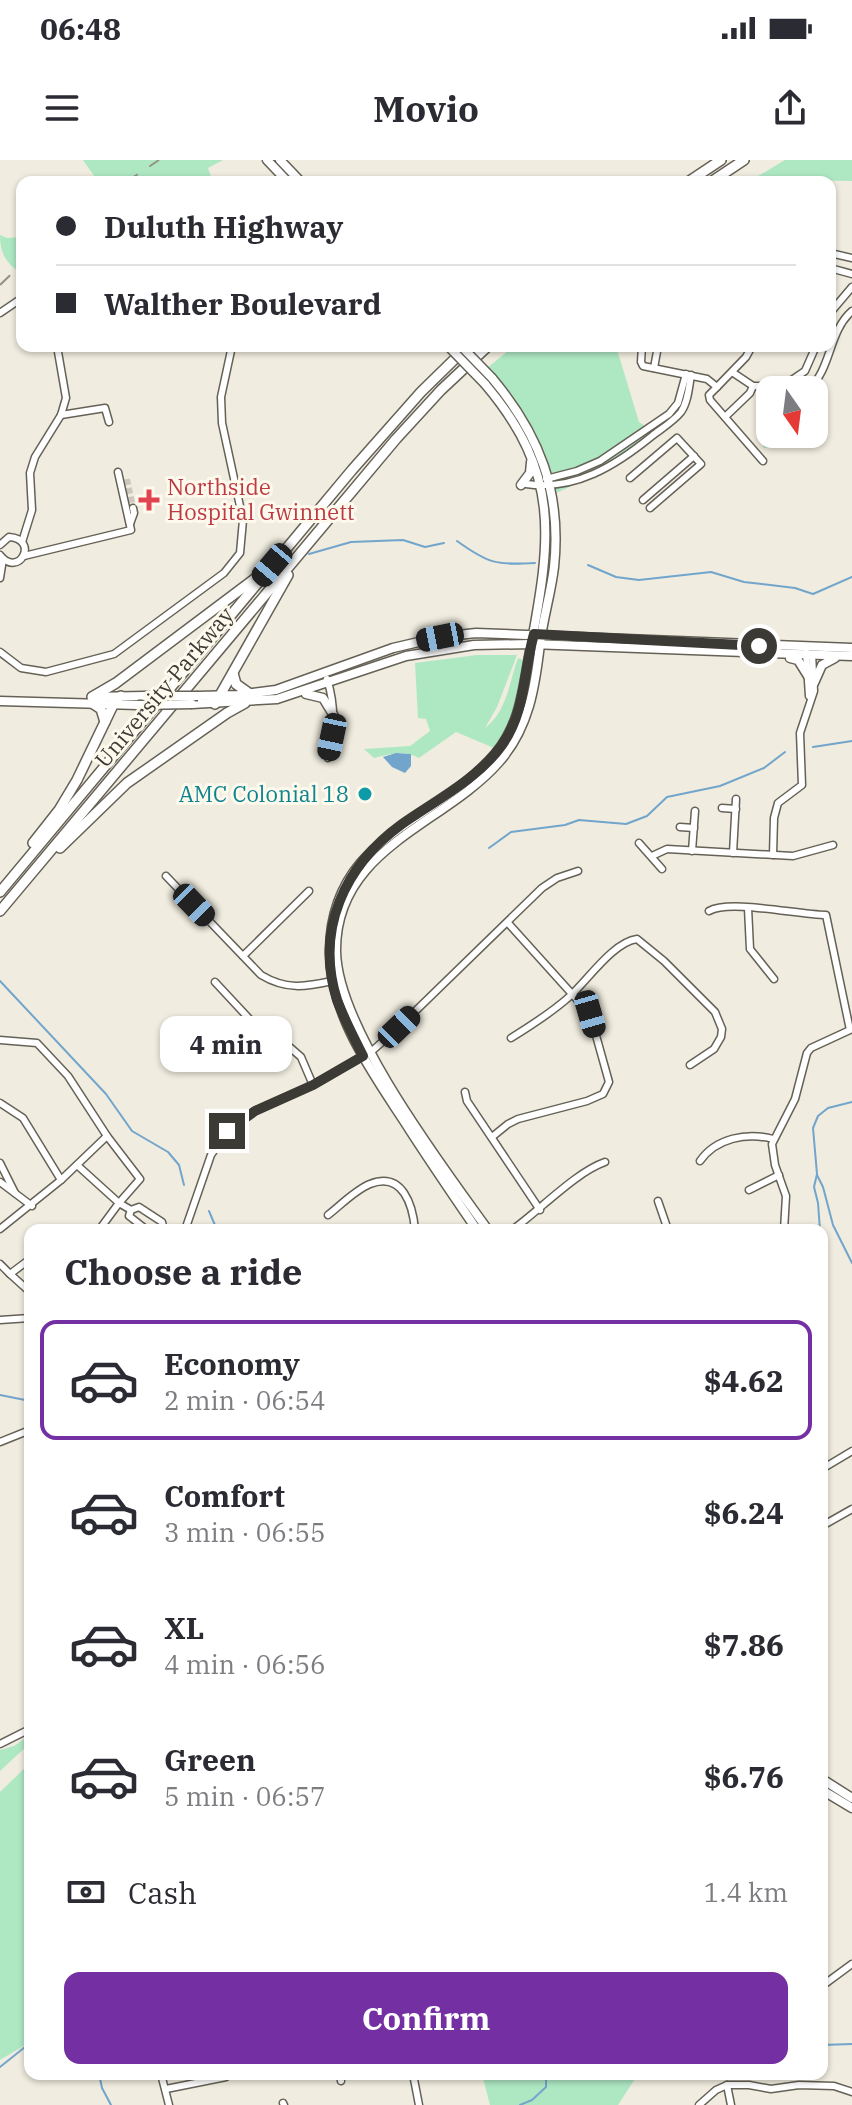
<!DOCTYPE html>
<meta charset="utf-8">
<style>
body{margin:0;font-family:"IBM Plex Serif",serif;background:#f7f7f7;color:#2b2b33;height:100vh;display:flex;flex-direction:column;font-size:30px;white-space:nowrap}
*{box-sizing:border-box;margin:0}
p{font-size:26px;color:#7c7c81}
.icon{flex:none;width:44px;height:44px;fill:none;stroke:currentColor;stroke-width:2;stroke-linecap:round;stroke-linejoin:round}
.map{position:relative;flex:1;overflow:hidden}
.sheet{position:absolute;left:24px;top:1064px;width:804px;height:856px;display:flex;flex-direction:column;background:#fff;border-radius:16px;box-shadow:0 2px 6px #0004}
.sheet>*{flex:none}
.guide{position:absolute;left:16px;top:16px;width:820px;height:176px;border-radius:16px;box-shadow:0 2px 6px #0004;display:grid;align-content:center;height:176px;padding:0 40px;background:#fff}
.needle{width:52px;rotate:166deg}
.buttons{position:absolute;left:756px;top:216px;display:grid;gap:16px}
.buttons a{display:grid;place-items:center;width:72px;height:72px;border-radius:16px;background:#fff;box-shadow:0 2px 6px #0004;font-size:40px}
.end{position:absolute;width:36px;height:36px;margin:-18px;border:10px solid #3c3a35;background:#fff;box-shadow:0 0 0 4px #fff}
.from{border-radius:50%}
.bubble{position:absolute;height:56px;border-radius:16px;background:#fff;box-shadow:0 2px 6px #0004;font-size:26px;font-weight:700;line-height:56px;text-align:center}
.car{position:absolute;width:24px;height:48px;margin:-24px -12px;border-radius:10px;box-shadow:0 0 6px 2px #0007;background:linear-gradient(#222 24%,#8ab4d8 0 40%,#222 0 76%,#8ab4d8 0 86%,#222 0)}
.guide b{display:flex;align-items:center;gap:28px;height:76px;font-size:30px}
.guide b+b{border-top:2px solid #e1e1e2}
.guide i{width:20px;height:20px;background:#2b2b33}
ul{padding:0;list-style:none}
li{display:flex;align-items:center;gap:24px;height:120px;margin:0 16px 12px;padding:0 24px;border:4px solid transparent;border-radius:16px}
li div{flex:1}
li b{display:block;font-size:30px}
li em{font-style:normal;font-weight:700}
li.active{border-color:#742fa3}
li>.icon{width:72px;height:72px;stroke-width:1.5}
h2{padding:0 40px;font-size:36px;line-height:96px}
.pay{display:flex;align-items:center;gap:20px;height:88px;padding:0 40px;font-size:30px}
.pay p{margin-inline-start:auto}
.action{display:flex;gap:16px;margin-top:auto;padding:16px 40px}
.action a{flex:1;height:92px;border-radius:16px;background:#742fa3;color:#fff;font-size:32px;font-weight:700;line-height:92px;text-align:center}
.status{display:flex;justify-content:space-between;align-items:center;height:56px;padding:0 40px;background:#fff;direction:ltr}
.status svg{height:22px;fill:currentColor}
header{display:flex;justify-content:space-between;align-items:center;height:104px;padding:0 40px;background:#fff;font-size:36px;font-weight:700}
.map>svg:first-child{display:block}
</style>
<div class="status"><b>06:48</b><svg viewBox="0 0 49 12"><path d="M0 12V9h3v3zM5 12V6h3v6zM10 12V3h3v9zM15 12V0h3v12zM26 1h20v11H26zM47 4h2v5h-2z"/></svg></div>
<header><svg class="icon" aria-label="menu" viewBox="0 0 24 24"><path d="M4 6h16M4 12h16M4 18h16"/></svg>Movio<svg class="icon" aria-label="share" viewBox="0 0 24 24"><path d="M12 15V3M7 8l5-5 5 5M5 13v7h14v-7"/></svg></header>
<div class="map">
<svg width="852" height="1945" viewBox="0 0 852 1945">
<rect width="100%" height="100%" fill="#f0ecdf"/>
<g fill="#aee8c3">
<path d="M83 0H223L208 8 213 22H93L95 17Z"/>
<path d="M785 0H852V21L753 19Z"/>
<path d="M0 75 7 78 22 77V114C6 103 0 94 0 75Z"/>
<path d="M514 186H616L639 262 655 273 621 303 554 334 518 257 475 218Z"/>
<path d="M770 263V274H781L783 281 782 284 764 288 757 269Z"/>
<path d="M477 495H517L497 547 485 568C507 551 509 523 518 498L523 500 514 555 494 588 456 572 419 598C404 589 390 594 374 598L364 589 410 586 430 571 426 559 418 558 415 503Z"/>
<path d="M30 1575V1583L0 1611V1590L14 1586Z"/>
<path d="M30 1603V1882L0 1900V1632Z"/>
<path d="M482 1914H638L618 1945H490Z"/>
</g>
<path fill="#72a5cc" d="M396 593 411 594V606L405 613 392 607 383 597Z"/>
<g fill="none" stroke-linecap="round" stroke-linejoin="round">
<g stroke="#72a5cc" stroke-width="2">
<path d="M457 381C489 404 496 405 535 403"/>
<path d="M309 394 351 382 403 380 425 387 444 383"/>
<path d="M588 405 616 417 639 420 711 412 744 422 795 428 813 434 852 417"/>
<path d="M813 587 852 581"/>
<path d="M489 688 511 672 565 665 579 660 626 664 647 656 667 637 720 626 764 608 785 592"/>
<path d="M0 821 106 934 132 971 168 992 179 1005 184 1025"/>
<path d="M817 1015 823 1027 833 1065 852 1103"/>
<path d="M209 1051 217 1070"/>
<path d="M820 1070 818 1043 814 1027 817 1014 813 968 818 956 828 948 852 942"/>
<path d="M0 1235 30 1241"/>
<path d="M822 1885 852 1884"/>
<path d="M0 1907 30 1883"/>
<path d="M99 1914 102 1928 111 1945"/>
<path d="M551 1914 557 1916 563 1914"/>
<path d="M520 1945 532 1940 546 1927V1914"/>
</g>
<path stroke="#ccc8bd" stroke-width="6" stroke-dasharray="6 3" stroke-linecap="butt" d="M127 319 133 348"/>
<g stroke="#656156" stroke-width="9">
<g id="minor">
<path d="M830 93 852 98"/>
<path d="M830 108 852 114"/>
<path d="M0 153 22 138"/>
<path d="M830 153 852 127"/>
<path d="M642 186 641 202 643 206 707 219 717 227 746 197 752 186"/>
<path d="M654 208 658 186"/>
<path d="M732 212 753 226H783L784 230"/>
<path d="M783 226 805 211 816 186"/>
<path d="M717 227 709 235 710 240 763 301"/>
<path d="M808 230C832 209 828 172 852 151"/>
<path d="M61 255 105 248 109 262"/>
<path d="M725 257 750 233 753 226"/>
<path d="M630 318 677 278 701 304 650 348"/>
<path d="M546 319 577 311 600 301 669 254 678 243 686 214"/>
<path d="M526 324C575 331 615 306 652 276 661 269 674 261 681 252 688 242 689 227 691 215"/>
<path d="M643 340 694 296"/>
<path d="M130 364 134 353 133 348"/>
<path d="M22 382 32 350 30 313 35 297 61 255 66 238 57 186"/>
<path d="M0 385 9 377C40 379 19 419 0 395"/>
<path d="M24 396 131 370 118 312"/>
<path d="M0 418 3 399"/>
<path d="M0 492 21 508 46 512 114 494 224 413 240 393 243 360 222 263 221 237 232 186"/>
<path d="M806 492 809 536"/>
<path d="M327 519C336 547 334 570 328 598"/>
<path d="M722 648 736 649"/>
<path d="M680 667 694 668"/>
<path d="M639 683 662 709"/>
<path d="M692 691 695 651"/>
<path d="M733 693 736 639"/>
<path d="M773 695 774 658 778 643 802 625 800 573 814 531 812 494"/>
<path d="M652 696 667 689 793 696 833 685"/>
<path d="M166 716 261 815C286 830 305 827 332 821"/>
<path d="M748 748 750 789 774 819"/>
<path d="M709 751C730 739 798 755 826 755L850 870 811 888 807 893 795 939 772 984 775 1005 786 1036 784 1070"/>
<path d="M243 796 309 731"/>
<path d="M215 822 255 865 285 883 301 897 313 925"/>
<path d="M511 878C532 865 551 853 569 837 587 821 613 782 637 779L664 801 715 852 722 869 721 877 714 889 690 905"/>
<path d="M0 880 37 883 68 916 107 976 140 1019 119 1043 77 1005"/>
<path d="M465 932 467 941 540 1050"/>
<path d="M0 943 23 958 61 1020 107 976"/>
<path d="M492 977 508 964 518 959 587 941 603 934 609 922 590 854 508 763"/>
<path d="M700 1001C716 978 747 972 773 979"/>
<path d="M0 1003 15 1033"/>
<path d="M0 1022 32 1046"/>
<path d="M749 1030 779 1015"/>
<path d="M658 1041 668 1070"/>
<path d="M131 1050 129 1056 147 1070"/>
<path d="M328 1055C341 1045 355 1030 370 1024 403 1011 413 1046 415 1070"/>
<path d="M0 1069 61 1020"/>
<path d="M102 1070V1066L119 1043 131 1050 139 1047 162 1062 164 1070"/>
<path d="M185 1070 211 995 227 971 255 951 313 925 372 891 399 867 542 728 557 718 578 711"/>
<path d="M512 1070C540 1050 576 1012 605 1002"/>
<path d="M30 1103 26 1102 10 1114 30 1132"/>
<path d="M0 1104 10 1114"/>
<path d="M0 1160 30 1158"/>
<path d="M0 1282 30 1270"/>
<path d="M822 1309 852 1291"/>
<path d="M822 1366 852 1349"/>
<path d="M0 1584 30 1569"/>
<path d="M822 1826 852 1804"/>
<path d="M161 1914 169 1945"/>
<path d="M340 1914 341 1921"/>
<path d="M413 1914 419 1945"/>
<path d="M727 1925 731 1945"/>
<path d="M166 1929 226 1917"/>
<path d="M283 1943 284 1945"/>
<path d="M699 1945 716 1930 727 1925H749L771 1929 799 1925 834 1926 852 1932"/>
</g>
</g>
<g stroke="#656156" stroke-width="11">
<g id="major">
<path d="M267 0 288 22"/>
<path d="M280 0 301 22"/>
<path d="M521 325 530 313 531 302"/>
<path d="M790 498 798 500 808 516"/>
<path d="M814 523 822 505 835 498"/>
<path d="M306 534 323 538 334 556"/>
<path d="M198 536 238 535 276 530 393 488 440 477 476 473 852 488"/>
<path d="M92 537 145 536"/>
<path d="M0 541 138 545"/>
<path d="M192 544 277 539 406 496 474 485 531 484 852 496"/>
<path d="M477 1070C453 1035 429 1000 406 964 372 912 329 854 330 789 332 675 436 663 495 594 522 562 523 525 531 486 551 378 561 314 485 224"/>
<path d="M488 1070C442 1006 337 868 336 791 335 688 444 665 499 602 529 568 535 527 540 484 543 458 551 433 554 407 562 332 539 274 492 218"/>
<path d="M822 1619 852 1638"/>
<path d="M822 1630 852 1648"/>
</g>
</g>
<g stroke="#656156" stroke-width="12">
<g id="highway">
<path d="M688 22 721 0"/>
<path d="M711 22 744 0"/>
<path d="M233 513 236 524 250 534"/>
<path d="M92 537 116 523 257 417"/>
<path d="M92 543 101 549 105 562"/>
<path d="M215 544 288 415"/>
<path d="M33 683 59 650 77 620 116 539 121 536"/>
<path d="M60 688 127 623 227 553 245 543"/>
<path d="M0 732 352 310 421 232 468 186"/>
<path d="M0 751 396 279 441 230 488 186"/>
</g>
</g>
<use href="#minor" stroke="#fff" stroke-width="6"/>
<use href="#major" stroke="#fff" stroke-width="8"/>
<use href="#highway" stroke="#fff" stroke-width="9"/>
<g stroke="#949188" stroke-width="2" stroke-dasharray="14 14" stroke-linecap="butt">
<path d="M126 22 159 0"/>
<path d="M0 125 22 104"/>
</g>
<g stroke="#656156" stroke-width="11" stroke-linecap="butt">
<g id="major-bridge">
<path d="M448 186 485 224"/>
<path d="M461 186 492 218"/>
<path d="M145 536H198"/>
<path d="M138 545 192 544"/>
</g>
</g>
<use href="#major-bridge" stroke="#fff" stroke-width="8"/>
</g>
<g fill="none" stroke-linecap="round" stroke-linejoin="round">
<path stroke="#3c3a35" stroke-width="10" d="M227 971 255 951 313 925 363 896C354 878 344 859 337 840 315 770 344 706 402 664 436 640 478 619 502 585 526 551 523 512 534 474L759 486"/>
</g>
<path fill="#e0444e" stroke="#fdfaed" stroke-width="3" d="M145 328h8v8h8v8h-8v8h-8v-8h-8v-8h8z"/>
<circle fill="#0f9aa8" stroke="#fdfaed" stroke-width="3" cx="365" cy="634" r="8"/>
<g text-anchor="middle" stroke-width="6" stroke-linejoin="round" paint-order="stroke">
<g font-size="22" fill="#be3a42" stroke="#fdfaed" text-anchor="start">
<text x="167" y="335">Northside<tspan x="167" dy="25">Hospital Gwinnett</tspan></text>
</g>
<g font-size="22" fill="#3c3a35" stroke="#fdfaed">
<text transform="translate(164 527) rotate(-50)" y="8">University Parkway</text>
</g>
<g font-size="22" fill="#0d838f" stroke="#fdfaed" text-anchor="end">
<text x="349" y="642">AMC Colonial 18</text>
</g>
</g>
</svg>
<div class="buttons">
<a><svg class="needle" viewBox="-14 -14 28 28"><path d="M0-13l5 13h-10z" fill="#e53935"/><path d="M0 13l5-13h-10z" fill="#7c7c81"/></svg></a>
</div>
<i class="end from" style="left:759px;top:486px"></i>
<i class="end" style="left:227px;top:971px"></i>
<div class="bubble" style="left:160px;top:856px;width:132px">4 min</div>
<i class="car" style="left:272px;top:405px;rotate:220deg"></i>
<i class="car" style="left:440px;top:477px;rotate:259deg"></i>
<i class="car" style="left:332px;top:577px;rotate:192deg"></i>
<i class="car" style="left:194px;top:745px;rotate:136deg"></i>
<i class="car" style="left:590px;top:854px;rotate:164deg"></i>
<i class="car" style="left:399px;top:867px;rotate:46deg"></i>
<div class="guide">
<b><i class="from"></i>Duluth Highway</b>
<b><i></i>Walther Boulevard</b>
</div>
<section class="sheet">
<h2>Choose a ride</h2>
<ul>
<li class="active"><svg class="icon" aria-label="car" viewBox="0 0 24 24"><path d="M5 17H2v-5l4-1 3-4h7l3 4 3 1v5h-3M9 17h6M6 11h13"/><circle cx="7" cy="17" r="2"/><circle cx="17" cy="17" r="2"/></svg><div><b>Economy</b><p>2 min · 06:54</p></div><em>$4.62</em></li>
<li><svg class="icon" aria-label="car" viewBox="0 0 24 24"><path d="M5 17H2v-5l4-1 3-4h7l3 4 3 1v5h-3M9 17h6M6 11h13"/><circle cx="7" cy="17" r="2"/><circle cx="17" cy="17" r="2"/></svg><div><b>Comfort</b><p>3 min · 06:55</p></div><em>$6.24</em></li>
<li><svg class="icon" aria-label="car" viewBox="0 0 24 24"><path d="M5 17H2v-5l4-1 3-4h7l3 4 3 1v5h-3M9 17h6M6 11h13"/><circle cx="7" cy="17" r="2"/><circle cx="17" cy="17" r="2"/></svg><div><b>XL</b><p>4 min · 06:56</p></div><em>$7.86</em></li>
<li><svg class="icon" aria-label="car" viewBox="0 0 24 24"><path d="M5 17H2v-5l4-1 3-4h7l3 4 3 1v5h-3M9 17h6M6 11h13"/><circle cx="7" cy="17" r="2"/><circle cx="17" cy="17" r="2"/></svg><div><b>Green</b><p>5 min · 06:57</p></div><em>$6.76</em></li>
</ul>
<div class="pay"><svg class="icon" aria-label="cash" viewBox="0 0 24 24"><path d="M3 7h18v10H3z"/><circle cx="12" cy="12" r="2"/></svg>Cash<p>1.4 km</p></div>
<div class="action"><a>Confirm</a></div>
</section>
</div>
